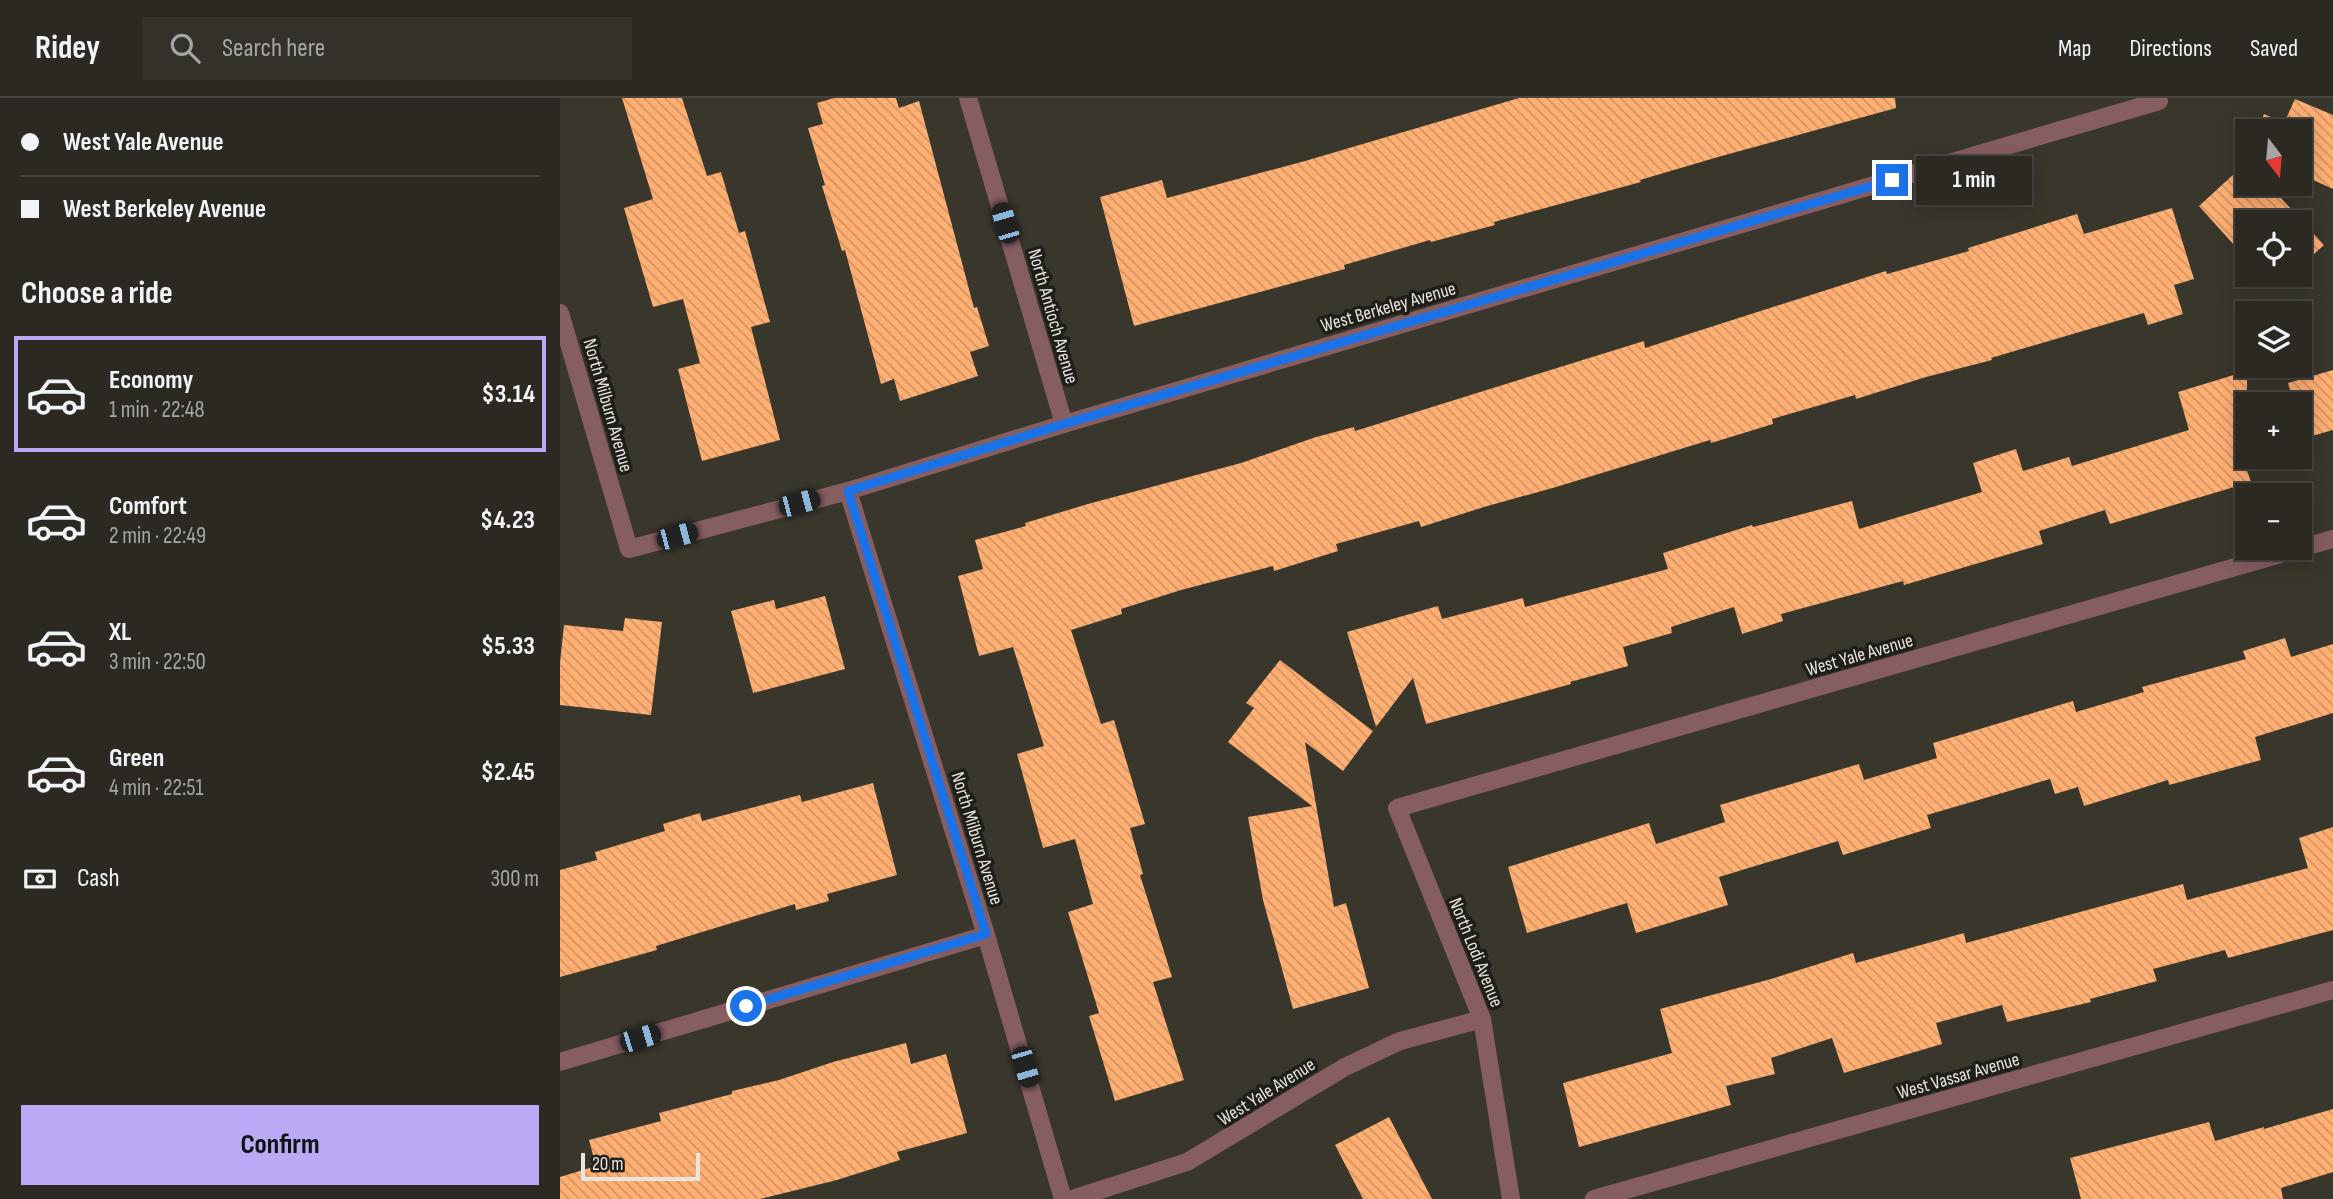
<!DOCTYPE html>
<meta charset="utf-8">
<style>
body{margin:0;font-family:"Sofia Sans Condensed",sans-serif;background:#33312a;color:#f1f3f6;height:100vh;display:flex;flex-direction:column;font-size:26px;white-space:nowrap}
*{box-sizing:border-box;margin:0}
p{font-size:23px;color:#a6a6a5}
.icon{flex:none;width:38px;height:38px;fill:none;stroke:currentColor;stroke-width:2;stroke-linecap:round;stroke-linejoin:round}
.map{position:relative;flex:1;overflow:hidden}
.panel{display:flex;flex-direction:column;background:#2b2921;width:560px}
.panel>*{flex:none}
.banner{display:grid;align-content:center;height:154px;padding:0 21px;background:#2b2921}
.needle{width:46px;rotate:164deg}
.tools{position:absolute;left:1675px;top:21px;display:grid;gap:14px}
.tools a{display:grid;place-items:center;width:77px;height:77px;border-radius:0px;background:#2b2921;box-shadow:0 4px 18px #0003,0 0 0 2px #47453f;font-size:35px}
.scale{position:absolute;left:21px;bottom:18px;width:119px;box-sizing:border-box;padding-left:7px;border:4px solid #e7e5de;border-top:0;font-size:19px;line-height:24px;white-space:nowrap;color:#e7e5de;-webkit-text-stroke:5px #1f1e19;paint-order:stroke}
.end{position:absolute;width:32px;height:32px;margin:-16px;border:9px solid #1a73e8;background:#fff;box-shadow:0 0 0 4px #fff}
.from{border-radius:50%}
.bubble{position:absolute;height:49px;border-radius:0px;background:#2b2921;box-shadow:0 4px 18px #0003,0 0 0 2px #47453f;font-size:23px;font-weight:700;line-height:49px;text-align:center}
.car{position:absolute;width:21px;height:42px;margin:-21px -10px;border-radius:9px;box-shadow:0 0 5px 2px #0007;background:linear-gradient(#222 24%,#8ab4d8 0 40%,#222 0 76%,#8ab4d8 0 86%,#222 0)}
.banner b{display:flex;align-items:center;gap:24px;height:66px;font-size:26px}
.banner b+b{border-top:2px solid #47453f}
.banner i{width:18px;height:18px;background:#f1f3f6}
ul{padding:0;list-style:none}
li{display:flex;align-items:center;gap:21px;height:116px;margin:0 14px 10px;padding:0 7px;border:4px solid transparent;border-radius:0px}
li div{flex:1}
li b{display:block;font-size:26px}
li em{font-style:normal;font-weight:700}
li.on{border-color:#baaaf6}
li>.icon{width:63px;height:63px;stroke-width:1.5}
h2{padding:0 21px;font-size:32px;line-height:84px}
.pay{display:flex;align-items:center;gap:18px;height:77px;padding:0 21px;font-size:26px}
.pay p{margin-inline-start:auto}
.primary-button{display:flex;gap:14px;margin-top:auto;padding:14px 21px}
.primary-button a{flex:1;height:80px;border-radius:0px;background:#baaaf6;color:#111;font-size:28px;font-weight:700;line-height:80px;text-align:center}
header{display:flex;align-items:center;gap:42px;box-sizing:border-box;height:98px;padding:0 35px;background:#2b2921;border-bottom:2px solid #47453f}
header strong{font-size:33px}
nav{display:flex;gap:38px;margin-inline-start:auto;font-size:24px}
.search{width:490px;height:63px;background:#33312a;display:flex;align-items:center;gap:18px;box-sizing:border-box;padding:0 24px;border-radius:0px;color:#a6a6a5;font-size:26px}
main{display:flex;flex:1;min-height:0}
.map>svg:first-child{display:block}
</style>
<header>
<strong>Ridey</strong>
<div class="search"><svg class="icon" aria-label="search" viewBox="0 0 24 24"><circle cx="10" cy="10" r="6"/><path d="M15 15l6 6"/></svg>Search here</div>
<nav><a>Map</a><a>Directions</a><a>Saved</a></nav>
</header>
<main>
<section class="panel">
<div class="banner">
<b><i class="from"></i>West Yale Avenue</b>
<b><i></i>West Berkeley Avenue</b>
</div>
<h2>Choose a ride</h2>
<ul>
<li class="on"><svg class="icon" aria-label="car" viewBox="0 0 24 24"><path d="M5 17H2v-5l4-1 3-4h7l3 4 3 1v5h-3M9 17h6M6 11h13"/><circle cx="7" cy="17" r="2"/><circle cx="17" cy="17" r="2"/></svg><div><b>Economy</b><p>1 min · 22:48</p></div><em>$3.14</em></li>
<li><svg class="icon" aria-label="car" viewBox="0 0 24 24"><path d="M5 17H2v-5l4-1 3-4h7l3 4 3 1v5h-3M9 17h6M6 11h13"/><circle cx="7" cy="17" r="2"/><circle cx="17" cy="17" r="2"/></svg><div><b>Comfort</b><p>2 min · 22:49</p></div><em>$4.23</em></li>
<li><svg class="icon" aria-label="car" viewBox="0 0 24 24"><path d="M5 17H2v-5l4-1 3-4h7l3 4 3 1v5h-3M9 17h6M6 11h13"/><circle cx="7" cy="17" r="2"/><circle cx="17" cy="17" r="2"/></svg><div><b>XL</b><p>3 min · 22:50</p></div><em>$5.33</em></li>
<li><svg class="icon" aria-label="car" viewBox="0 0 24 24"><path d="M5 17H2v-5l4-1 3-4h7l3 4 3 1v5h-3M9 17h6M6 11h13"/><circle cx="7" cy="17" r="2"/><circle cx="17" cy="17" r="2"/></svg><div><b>Green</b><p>4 min · 22:51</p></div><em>$2.45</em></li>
</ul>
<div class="pay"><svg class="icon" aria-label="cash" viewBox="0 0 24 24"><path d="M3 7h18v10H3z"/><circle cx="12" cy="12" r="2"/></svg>Cash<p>300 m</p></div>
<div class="primary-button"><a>Confirm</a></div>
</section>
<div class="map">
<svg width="1773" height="1101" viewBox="0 0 1773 1101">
<defs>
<pattern id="building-back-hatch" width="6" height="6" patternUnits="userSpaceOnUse" patternTransform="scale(1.75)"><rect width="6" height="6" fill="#ffaf72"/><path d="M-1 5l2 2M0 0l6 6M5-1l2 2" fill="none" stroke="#d09466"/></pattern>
</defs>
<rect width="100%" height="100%" fill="#39372c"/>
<g fill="url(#building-back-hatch)">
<path d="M62 0H122L147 78 161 74 179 135 185 133 210 224 191 229 220 342 142 363 118 271 140 265 123 201 93 209 64 110 93 101Z"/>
<path d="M274 0H336L339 10 359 3 414 210 417 209 429 248 410 254 418 278 340 303 334 281 321 286 285 152 282 153 262 88 265 87 248 30 263 26 257 5Z"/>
<path d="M959 0H1335L1336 10 1158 59 1080 82 1081 84 934 124 935 127 871 144 870 142 784 167 785 171 574 228 540 99 602 82 607 100 745 63Z"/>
<path d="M1735 1 1773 17V91L1740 76V33H1697L1704 16 1724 25Z"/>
<path d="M1687 64V86H1708L1764 147 1740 169V124H1687V153L1685 146 1674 147 1639 108Z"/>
<path d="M1612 110 1634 181 1614 187 1623 216 1588 227 1584 215 1431 260 1432 262 1366 279 1296 301 1295 297 1212 321 1213 326 1151 345 1150 342 996 389 924 409 861 429 859 423 776 446 778 453 714 473 713 468 621 492 561 511 562 516 511 532 541 626 554 622 585 726 570 730 583 776 580 777 612 879 593 884 624 982 555 1003 529 918 539 915 508 814 533 806 515 741 483 750 457 656 484 648 453 549 419 558 398 478 423 471 415 442 466 428 465 425 528 406 681 365 756 339 794 329 795 333 1084 243 1085 250 1326 173 1327 176 1409 153 1408 150 1517 116 1524 136Z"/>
<path d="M1701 177H1731L1721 185H1709Z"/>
<path d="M1773 272V332L1745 340 1740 324V306H1734L1728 285Z"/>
<path d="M1687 273V372L1691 384 1550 426 1545 412 1479 433 1483 446 1344 487 1343 483 1221 516 1223 523 1182 536 1174 509 1111 529 1112 535 1063 549 1068 568 1010 584 1011 586 866 626 853 580 816 629 787 534 878 508 882 521 963 500 965 509 1108 471 1103 455 1192 427 1193 429 1292 403 1299 431 1422 394 1413 365 1456 351 1463 373 1509 359 1512 368 1629 332 1618 294Z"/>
<path d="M265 498 285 571 193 595 171 513 214 502 216 511Z"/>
<path d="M65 520 102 524 91 617 0 607V565L4 527 63 533Z"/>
<path d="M1725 540 1731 559 1773 546V615L1695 639 1701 662 1609 687 1608 682 1524 708 1518 689 1495 696 1490 681 1367 717 1371 730 1283 757 1278 743 1159 779 1168 807 1076 835 1067 805 967 835 948 769 1089 725 1096 746 1165 724 1160 707 1299 666 1304 682 1377 660 1373 645 1513 603 1516 614 1584 594 1582 589 1686 561 1683 553Z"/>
<path d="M720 562 813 633 783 673 745 644 774 809 786 805 809 890 733 911 703 802 688 719 752 708 668 644 694 610 686 605Z"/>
<path d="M313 685 337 777 267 796 269 803 236 812 235 806 96 848 97 852 0 879V772L37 762 35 754 105 733 103 726 140 715 142 723 240 697 242 704Z"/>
<path d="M1773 729V832L1668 860 1665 852 1593 871 1597 883 1530 901 1531 904 1447 924 1442 907 1376 925 1382 946 1284 975 1272 940 1211 960 1215 976 1166 988 1171 1007 1019 1049 1003 985 1112 955 1100 911 1211 881 1293 855 1296 865 1404 835 1406 845 1623 786 1627 802 1748 770 1739 740Z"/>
<path d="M346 945 351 966 386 956 407 1035 337 1054 340 1062 277 1082 200 1101H0V1079L36 1068 29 1042 101 1023 99 1015 172 996V993L219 982 273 964Z"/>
<path d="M1773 1011V1074L1721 1090 1723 1101H1521L1510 1060 1649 1024 1655 1043 1704 1029V1031Z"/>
<path d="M829 1019 872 1101H803L775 1047Z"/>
</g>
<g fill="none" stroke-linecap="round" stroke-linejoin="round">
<g stroke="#865d61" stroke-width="18">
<path d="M408 0 504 326"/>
<path d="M0 215 69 451 288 393 504 326 1599 3 1598 0"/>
<path d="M288 393 426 837 503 1101"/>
<path d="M0 964 426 837"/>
<path d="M512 1101 627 1064 785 969 840 943 922 921"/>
<path d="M951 1101 922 921 837 710 1773 441"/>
<path d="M1034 1101 1773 892"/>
</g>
</g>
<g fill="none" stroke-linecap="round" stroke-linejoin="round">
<path stroke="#1a73e8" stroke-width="9" d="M186 908 426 836 288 393 504 326 1332 82"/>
</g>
<g text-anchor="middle" stroke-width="7" stroke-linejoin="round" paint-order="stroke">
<g font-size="19" fill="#e7e5de" stroke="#1f1e19">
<text transform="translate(828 208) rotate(-16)" y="7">West Berkeley Avenue</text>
<text transform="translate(494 218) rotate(74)" y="7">North Antioch Avenue</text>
<text transform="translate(49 307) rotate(74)" y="7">North Milburn Avenue</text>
<text transform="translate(1299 556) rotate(-16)" y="7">West Yale Avenue</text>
<text transform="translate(418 740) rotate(73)" y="7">North Milburn Avenue</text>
<text transform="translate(917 854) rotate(68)" y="7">North Lodi Avenue</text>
<text transform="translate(1398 977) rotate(-16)" y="7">West Vassar Avenue</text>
<text transform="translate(706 993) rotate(-32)" y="7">West Yale Avenue</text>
</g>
</g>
</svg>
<div class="tools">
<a><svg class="needle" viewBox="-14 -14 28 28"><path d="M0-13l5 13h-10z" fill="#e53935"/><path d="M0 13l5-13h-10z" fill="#a6a6a5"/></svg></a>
<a><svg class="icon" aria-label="locate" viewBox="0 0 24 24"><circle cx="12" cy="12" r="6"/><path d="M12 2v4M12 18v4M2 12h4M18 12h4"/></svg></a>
<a><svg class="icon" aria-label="layers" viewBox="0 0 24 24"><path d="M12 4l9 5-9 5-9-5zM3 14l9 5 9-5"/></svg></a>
<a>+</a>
<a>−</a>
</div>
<div class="scale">20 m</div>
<i class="end from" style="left:186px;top:908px"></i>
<i class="end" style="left:1332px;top:82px"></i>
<div class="bubble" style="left:1356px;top:58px;width:116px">1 min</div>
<i class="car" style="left:445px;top:125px;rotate:344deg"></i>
<i class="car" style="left:239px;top:405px;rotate:75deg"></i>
<i class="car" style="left:117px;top:438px;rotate:75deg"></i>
<i class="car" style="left:80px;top:940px;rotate:73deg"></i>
<i class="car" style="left:465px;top:969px;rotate:164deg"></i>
</div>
</main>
